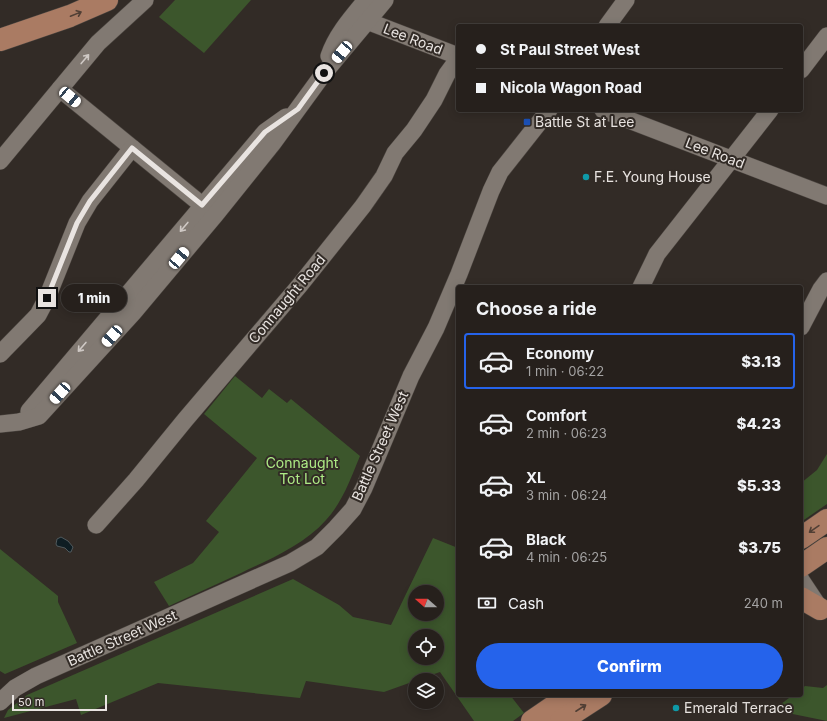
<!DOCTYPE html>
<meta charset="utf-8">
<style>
body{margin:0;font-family:Inter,sans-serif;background:#2e2825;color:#f1f3f6;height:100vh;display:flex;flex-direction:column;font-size:15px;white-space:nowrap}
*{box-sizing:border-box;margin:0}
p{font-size:13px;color:#a4a3a3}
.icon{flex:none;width:22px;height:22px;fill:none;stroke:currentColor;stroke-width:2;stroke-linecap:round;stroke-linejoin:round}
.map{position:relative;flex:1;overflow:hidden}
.side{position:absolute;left:456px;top:285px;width:347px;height:412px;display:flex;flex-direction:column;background:#26201c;border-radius:4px;box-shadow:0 2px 10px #0003,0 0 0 1px #423e3b}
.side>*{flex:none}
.guide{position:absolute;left:456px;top:24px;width:347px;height:88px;border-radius:4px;box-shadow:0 2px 10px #0003,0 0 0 1px #423e3b;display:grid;align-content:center;height:88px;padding:0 20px;background:#26201c}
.needle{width:26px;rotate:291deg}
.fabs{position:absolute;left:408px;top:585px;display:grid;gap:8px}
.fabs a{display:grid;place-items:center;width:36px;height:36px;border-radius:50%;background:#26201c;box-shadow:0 2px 10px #0003,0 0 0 1px #423e3b;font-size:20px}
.scale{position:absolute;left:12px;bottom:10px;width:95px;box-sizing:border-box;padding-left:4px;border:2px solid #e9e4e1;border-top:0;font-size:11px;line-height:14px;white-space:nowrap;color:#e9e4e1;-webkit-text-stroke:3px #322b26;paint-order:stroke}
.end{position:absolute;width:18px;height:18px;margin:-9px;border:5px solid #e9e4e1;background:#111;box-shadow:0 0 0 2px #111}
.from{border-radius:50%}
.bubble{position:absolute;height:28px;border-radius:14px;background:#26201c;box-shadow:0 2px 10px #0003,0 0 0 1px #423e3b;font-size:13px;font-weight:800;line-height:28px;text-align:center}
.car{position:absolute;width:12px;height:24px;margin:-12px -6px;border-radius:5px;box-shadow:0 0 3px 1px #0007;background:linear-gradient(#fff 24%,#345 0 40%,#fff 0 76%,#345 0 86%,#fff 0)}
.guide b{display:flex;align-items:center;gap:14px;height:38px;font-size:15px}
.guide b+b{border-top:1px solid #423e3b}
.guide i{width:10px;height:10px;background:#f1f3f6}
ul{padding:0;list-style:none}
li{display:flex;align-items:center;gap:12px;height:56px;margin:0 8px 6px;padding:0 12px;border:2px solid transparent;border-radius:4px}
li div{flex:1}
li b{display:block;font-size:15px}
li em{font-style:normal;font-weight:800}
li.on{border-color:#2563eb}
li>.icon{width:36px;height:36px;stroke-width:1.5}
h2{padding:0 20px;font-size:18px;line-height:48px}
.pay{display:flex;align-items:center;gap:10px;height:44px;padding:0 20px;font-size:15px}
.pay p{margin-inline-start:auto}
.cta{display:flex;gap:8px;margin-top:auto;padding:8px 20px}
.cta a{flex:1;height:46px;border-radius:24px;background:#2563eb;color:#fff;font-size:16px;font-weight:800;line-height:46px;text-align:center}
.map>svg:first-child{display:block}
</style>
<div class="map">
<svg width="827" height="721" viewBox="0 0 827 721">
<rect width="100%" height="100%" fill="#322b26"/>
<g fill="#3c562c" fill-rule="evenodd">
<path d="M175 0H251L204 53 159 17Z"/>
<path d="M235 376 262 398 269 389 287 403 291 399 360 456C351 478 342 503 326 520 304 545 270 559 241 573 217 584 193 595 169 606L154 582 193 563 219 532 206 521 257 458 204 414Z"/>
<path d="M827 454V504L801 522V483L817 470Z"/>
<path d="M433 538 458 548V695H510L524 713 513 721H474L440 672 384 692 306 681 300 698 158 683 81 715 76 699 4 718 8 710 27 695 293 579 339 605 353 617 391 625ZM415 592H437V614H415ZM415 636H437V658H415Z"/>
<path d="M0 549 58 596V602L77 643 5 674 0 671Z"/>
<path d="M827 685V721L773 710 793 695H801V689L805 686 823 688Z"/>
</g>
<path fill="#0e1d23" stroke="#50595c" d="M61 537 68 541 73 547 71 552H69L65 548 57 546 56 544 57 539Z"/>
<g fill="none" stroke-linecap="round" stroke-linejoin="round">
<g stroke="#4c4641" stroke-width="18">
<g id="minor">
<path d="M367 21 458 56"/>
<path d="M607 26 626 0"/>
<path d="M329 56C336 35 352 17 366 0"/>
<path d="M801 70 827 36"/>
<path d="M60 89 202 205"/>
<path d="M603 110 827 196"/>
<path d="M0 161 98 43 145 0"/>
<path d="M641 287 657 254 770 110"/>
<path d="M801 327 821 289 827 281"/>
<path d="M0 354 38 315 47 298 77 223 90 201 132 148"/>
<path d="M29 411 265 132 286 117"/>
<path d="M0 424 19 422 39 416 133 313 216 214 273 143 324 73 385 0"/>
<path d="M96 525 136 480 185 420 300 285 363 206 384 176 395 153 414 130 434 100 447 74 458 59"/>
<path d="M801 580 819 607"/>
<path d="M0 702 15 688 36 676 290 563 317 547 336 528 353 509 364 488 411 376 436 328 459 274 491 191 500 172 549 110"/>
</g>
</g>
<g stroke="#4c4641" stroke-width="23">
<g id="major">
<path d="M0 40 70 16 107 0"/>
<path d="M801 538 827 520"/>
<path d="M801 566 827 548"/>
<path d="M801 598 820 609"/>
<path d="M532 721 570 695"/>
<path d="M561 721 601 695"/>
</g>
</g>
<use href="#minor" stroke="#817972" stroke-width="17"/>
<use href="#major" stroke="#aa7b63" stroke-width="22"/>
</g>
<defs><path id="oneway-shaft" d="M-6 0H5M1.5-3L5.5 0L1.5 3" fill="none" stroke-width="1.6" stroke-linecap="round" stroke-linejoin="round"/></defs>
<g stroke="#503f35">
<use href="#oneway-shaft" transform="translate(76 14) rotate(-22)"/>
<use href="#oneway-shaft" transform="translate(814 529) rotate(145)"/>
<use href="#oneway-shaft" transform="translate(581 708) rotate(-33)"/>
</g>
<g stroke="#cfc9c5">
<use href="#oneway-shaft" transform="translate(85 59) rotate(-50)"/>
<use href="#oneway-shaft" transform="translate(184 227) rotate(130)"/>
<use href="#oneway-shaft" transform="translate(82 347) rotate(131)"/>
</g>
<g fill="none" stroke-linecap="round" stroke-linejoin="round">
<path stroke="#e9e4e1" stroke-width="5" d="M47 298 77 223 90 201 132 148 202 205 265 132 298 109 324 73"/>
</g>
<rect fill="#1a4fb4" stroke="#322b26" stroke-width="1.5" x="523" y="118" width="8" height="8" rx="2"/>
<g fill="#0f9aa8" stroke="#322b26" stroke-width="1.5">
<circle cx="586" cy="177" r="4"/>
<circle cx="676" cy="708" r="4"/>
</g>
<g text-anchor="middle" stroke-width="4" stroke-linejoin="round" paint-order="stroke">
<g font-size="14" fill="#e9e4e1" stroke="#322b26">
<text transform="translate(413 39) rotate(21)" y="5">Lee Road</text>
<text transform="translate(715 153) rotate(21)" y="5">Lee Road</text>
<text transform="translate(287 299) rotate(-50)" y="5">Connaught Road</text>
<text transform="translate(380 446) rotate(-66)" y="5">Battle Street West</text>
<text transform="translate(122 638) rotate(-24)" y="5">Battle Street West</text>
</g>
<g font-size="14" fill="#e9e4e1" stroke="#322b26" text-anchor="start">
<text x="535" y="127">Battle St at Lee</text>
<text x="594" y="182">F.E. Young House</text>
<text x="684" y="713">Emerald Terrace</text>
</g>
<g font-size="14" fill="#adea85" stroke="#322b26">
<text x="302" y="468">Connaught<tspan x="302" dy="16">Tot Lot</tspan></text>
</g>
</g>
</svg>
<div class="fabs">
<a><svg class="needle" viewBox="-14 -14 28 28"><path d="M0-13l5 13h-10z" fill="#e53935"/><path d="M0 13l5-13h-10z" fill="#a4a3a3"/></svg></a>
<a><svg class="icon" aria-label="locate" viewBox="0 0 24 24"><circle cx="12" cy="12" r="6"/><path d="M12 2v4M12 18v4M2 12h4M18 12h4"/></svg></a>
<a><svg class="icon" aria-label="layers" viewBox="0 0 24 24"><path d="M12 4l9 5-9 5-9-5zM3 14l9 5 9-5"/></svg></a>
</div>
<div class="scale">50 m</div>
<i class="end from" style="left:324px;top:73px"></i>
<i class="end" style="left:47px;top:298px"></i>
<div class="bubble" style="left:61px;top:284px;width:66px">1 min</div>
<i class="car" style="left:342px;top:52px;rotate:220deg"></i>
<i class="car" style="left:70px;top:97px;rotate:130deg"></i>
<i class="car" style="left:179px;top:258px;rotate:40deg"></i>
<i class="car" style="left:112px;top:336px;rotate:222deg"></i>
<i class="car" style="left:60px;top:393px;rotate:222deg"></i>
<div class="guide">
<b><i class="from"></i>St Paul Street West</b>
<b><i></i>Nicola Wagon Road</b>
</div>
<section class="side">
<h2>Choose a ride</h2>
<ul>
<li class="on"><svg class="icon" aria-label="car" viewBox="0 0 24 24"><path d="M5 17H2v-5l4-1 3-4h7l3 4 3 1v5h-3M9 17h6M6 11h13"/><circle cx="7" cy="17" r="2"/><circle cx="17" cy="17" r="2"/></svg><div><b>Economy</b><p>1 min · 06:22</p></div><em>$3.13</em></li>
<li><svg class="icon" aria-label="car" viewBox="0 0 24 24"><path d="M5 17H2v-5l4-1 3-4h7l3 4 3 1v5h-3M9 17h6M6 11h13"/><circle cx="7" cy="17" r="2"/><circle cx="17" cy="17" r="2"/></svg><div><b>Comfort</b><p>2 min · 06:23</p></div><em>$4.23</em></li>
<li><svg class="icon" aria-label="car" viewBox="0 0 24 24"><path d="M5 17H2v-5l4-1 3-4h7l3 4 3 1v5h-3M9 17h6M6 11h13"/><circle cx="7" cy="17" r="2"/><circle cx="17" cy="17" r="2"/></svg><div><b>XL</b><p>3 min · 06:24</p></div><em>$5.33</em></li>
<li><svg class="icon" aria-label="car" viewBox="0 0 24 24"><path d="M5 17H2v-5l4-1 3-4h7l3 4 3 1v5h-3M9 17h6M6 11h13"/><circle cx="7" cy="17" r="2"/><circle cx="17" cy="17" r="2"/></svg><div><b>Black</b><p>4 min · 06:25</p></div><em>$3.75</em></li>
</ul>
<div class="pay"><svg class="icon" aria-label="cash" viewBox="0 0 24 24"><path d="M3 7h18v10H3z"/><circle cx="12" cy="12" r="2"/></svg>Cash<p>240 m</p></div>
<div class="cta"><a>Confirm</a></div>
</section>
</div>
